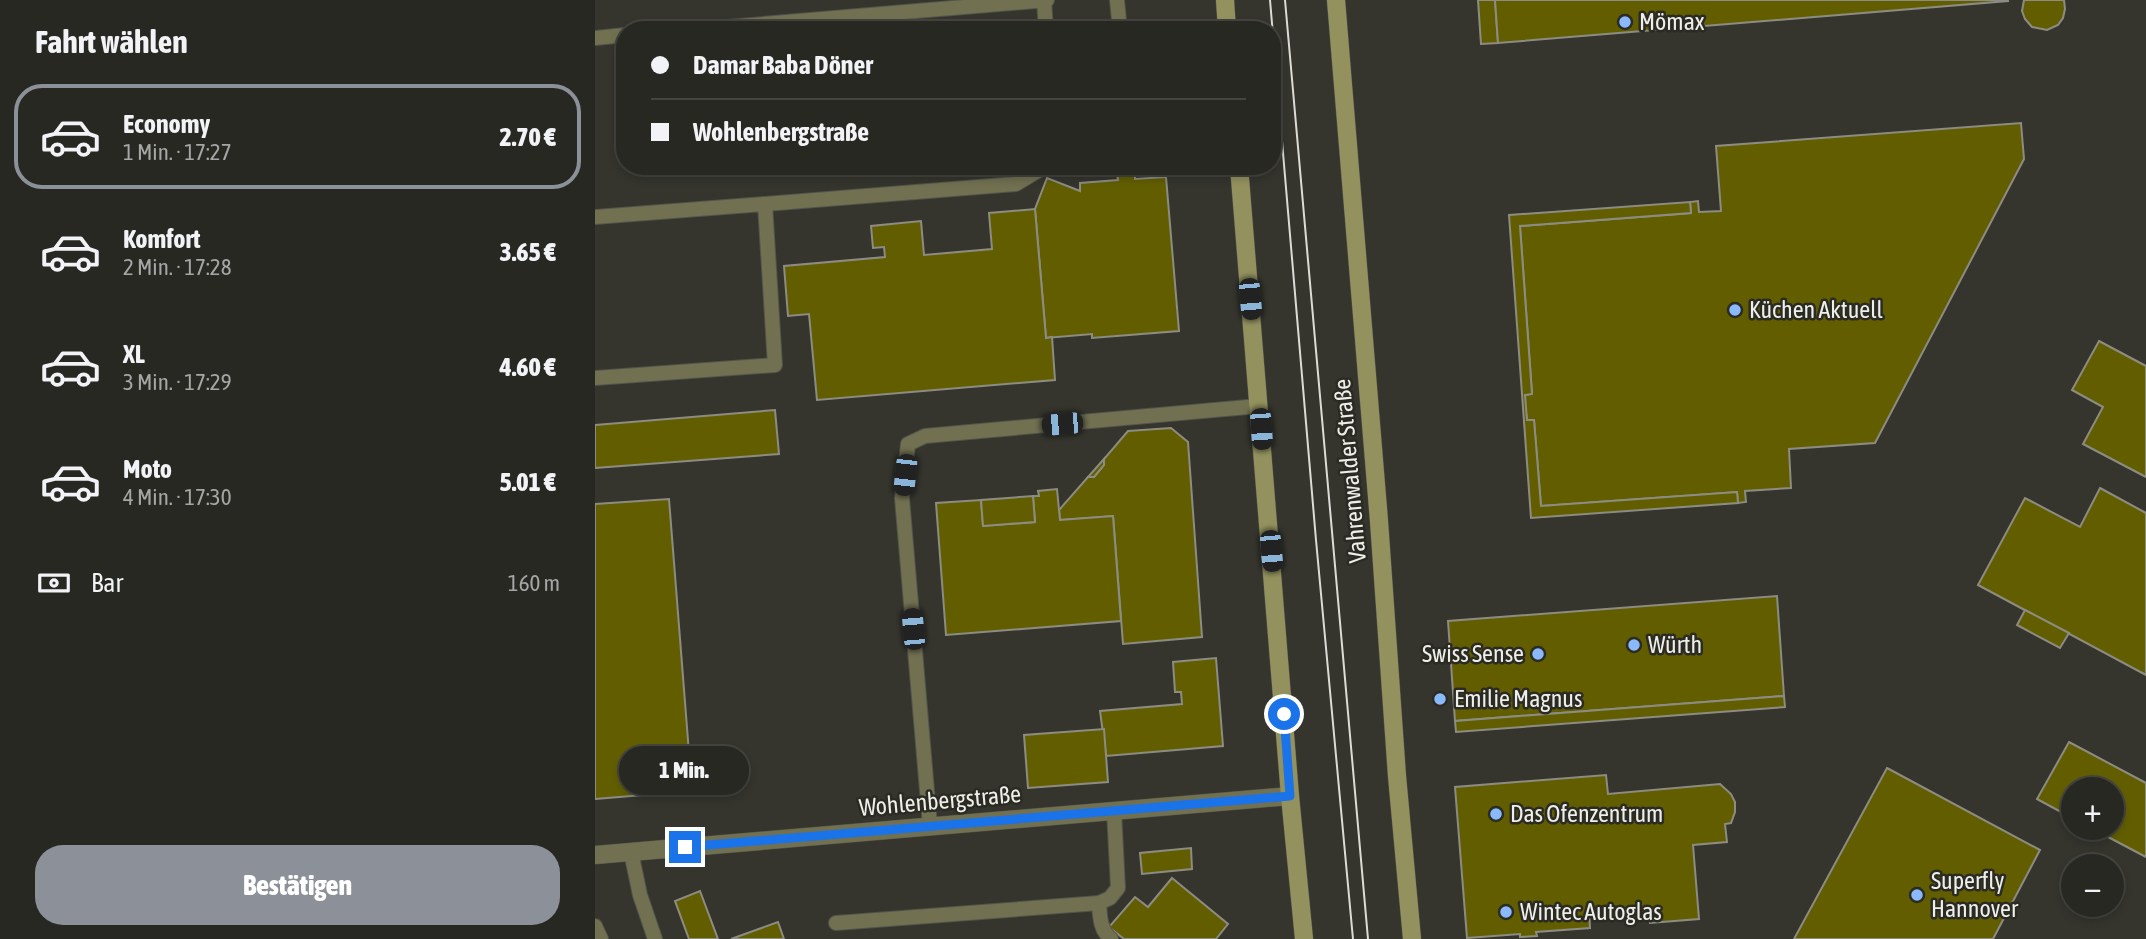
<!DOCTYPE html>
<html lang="de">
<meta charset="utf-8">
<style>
body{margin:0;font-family:"Asap Condensed",sans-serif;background:#30302a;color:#f1f3f6;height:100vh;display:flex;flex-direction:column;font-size:26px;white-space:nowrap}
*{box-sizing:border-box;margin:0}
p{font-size:23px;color:#a5a6a5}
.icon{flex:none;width:38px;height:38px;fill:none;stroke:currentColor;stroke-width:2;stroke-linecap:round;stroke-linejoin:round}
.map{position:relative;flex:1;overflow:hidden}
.sheet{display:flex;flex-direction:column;background:#282822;width:595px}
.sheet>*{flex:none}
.guide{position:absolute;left:21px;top:21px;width:665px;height:154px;border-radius:28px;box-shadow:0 4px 10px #0003,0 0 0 2px #444440;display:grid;align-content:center;height:154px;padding:0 35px;background:#282822}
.tools{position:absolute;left:1466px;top:777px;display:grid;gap:14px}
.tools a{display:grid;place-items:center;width:63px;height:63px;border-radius:50%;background:#282822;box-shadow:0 4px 10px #0003,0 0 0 2px #444440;font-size:35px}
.end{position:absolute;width:32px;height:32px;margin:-16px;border:9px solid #1a73e8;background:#fff;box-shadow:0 0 0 4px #fff}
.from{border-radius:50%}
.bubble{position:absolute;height:49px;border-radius:24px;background:#282822;box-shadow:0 4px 10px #0003,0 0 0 2px #444440;font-size:23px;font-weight:800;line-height:49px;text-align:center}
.car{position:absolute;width:21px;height:42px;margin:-21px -10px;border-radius:9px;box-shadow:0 0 5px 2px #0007;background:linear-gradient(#222 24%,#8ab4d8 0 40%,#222 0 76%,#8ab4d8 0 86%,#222 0)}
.guide b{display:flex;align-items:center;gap:24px;height:66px;font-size:26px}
.guide b+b{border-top:2px solid #444440}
.guide i{width:18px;height:18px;background:#f1f3f6}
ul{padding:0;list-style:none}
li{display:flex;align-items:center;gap:21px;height:105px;margin:0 14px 10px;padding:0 21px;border:4px solid transparent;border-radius:28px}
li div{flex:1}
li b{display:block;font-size:26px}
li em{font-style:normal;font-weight:800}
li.active{border-color:#8c9099}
li>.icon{width:63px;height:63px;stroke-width:1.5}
h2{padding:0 35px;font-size:32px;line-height:84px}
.pay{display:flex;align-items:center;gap:18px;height:77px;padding:0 35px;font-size:26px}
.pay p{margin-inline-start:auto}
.button{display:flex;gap:14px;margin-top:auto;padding:14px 35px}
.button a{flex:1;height:80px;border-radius:28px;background:#8c9099;color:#fff;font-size:28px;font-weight:800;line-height:80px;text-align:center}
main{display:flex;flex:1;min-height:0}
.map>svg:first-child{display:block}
</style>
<main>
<section class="sheet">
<h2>Fahrt wählen</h2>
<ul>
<li class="active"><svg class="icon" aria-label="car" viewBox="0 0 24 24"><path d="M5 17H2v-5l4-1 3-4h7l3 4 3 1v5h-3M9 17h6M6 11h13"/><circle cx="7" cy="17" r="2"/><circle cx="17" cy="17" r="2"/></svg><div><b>Economy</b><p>1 Min. · 17:27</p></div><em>2.70 €</em></li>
<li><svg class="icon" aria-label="car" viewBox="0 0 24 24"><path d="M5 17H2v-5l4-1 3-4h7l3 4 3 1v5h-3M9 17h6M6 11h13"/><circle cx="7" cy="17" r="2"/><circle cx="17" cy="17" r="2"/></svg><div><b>Komfort</b><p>2 Min. · 17:28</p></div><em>3.65 €</em></li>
<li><svg class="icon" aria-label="car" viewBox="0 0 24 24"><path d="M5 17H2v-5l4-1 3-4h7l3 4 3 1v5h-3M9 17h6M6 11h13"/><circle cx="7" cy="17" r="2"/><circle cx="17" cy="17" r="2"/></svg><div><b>XL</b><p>3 Min. · 17:29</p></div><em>4.60 €</em></li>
<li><svg class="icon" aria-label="car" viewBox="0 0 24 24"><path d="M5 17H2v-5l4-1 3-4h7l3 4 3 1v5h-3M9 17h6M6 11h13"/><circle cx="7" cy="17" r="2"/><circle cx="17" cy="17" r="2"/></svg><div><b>Moto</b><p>4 Min. · 17:30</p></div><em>5.01 €</em></li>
</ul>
<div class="pay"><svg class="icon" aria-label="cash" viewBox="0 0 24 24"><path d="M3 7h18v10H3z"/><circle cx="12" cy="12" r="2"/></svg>Bar<p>160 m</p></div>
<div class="button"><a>Bestätigen</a></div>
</section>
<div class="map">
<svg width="1551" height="939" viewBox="0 0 1551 939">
<rect width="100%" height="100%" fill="#35352e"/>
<g fill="#625e00" stroke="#8c8c83" stroke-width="2">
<path d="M883 0H900L903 43 886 44Z"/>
<path d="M900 0H1413V1L903 43Z"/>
<path d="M1429 0H1469L1470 9 1468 18 1463 25 1452 30 1437 27 1430 19 1427 11Z"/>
<path d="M1426 123 1429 159 1280 443 1194 449 1196 488 1150 491 1151 502 1143 503 1142 492 946 506 939 420H932L930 405V395L937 394 925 226 1096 213 1095 202 1103 201 1104 212 1126 211 1121 146Z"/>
<path d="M522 173 540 175V179L571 177 584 331 497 338V334L451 338 440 209 452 178 485 191V183L523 180Z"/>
<path d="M1095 202 1096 213 925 226 937 394 930 395 932 420H939L946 506 1142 492 1143 503 936 518 914 215Z"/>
<path d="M440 209 451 338 457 337 460 380 222 400 214 314 193 316 189 266 290 257 289 247 278 248 276 226 326 221 329 255 397 249 394 213Z"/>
<path d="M1504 341 1551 366V477L1488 444 1508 407 1477 390Z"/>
<path d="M180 410 184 454 0 468V425Z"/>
<path d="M576 428 593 442 607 637 528 644 518 516 465 520 464 510 493 477H499L509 465V459L533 431Z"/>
<path d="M509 459V465L499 477H493Z"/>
<path d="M1505 488 1551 513V675L1383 585 1430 498 1485 527Z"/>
<path d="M462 489 465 520 518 516 526 621 351 635 341 503 386 500 388 526 440 522 438 496H444L443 491Z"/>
<path d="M438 496 440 522 388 526 386 500Z"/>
<path d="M74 499 97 791 0 799V504Z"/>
<path d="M1182 596 1189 696 860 721 853 621Z"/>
<path d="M1430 610 1474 633 1465 648 1422 625Z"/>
<path d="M621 658 628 746 511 756 505 711 587 704 586 692H580L578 662Z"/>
<path d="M1189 696 1190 707 861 732 860 721Z"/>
<path d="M509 729 513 782 433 788 429 735Z"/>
<path d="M1474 742 1551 783V857L1496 828H1517V789H1479V819L1442 799Z"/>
<path d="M1292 768 1445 850 1398 939H1199Z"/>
<path d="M1011 775 1013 794 1125 784 1136 794 1140 802V812L1136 823 1130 824 1132 842 1098 845 1104 919 1055 923 1054 915 1020 918 1019 908 994 910 995 928 941 932 942 936 925 937V934L872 938 860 787Z"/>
<path d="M596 848 597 869 547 874 545 853Z"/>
<path d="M577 878 633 924 621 939H529L514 927 540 897 553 907Z"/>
<path d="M105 891 123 939H94L80 901Z"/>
<path d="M183 922 189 939H136Z"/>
</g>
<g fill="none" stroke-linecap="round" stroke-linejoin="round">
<g stroke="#53534c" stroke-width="16">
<g id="lane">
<path d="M449 0 451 30"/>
<path d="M522 0 525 30"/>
<path d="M97 30 452 0"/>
<path d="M0 38 30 35"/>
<path d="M170 204 421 184 451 166"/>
<path d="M0 217 170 204 180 365 0 378"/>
<path d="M335 826 307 498 313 444 330 436 664 406"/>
<path d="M36 852 45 895 60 939"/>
<path d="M504 903C505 917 505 930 516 939"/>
<path d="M241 923 504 903 515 898 523 888 519 811"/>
<path d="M0 926 6 939"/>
</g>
</g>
<g stroke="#53534c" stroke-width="19">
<path id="street" d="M0 855 695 796"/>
</g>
<g stroke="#53534c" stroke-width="19">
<g id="secondary">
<path d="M630 0 632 30"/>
<path d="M741 0 784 521 802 776 817 939"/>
<path d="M644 166 695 796 709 939"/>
</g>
</g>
<use href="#lane" stroke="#717051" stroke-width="14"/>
<use href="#street" stroke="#717051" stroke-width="18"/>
<use href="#secondary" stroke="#93925f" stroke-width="18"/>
<g stroke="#dcdcd7" stroke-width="2">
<path d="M675 0 721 540 758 939"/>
<path d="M690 0 773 939"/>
</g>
</g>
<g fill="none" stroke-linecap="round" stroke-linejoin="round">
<path stroke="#1a73e8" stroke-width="9" d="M90 847 695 796 689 714"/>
</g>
<g fill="#8abafc" stroke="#2b2b24" stroke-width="2.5">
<circle cx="1030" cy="22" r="7"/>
<circle cx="1140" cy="310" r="7"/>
<circle cx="1039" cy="645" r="7"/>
<circle cx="943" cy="654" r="7"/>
<circle cx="845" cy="699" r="7"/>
<circle cx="901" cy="814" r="7"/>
<circle cx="1322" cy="895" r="7"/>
<circle cx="911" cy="912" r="7"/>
</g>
<g text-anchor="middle" stroke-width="5" stroke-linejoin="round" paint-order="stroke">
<g font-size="24" fill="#efefea" stroke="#2b2b24" text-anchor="start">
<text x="1044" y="30">Mömax</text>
<text x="1154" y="318">Küchen Aktuell</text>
<text x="1053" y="653">Würth</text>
<text x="929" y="662" text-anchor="end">Swiss Sense</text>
<text x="859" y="707">Emilie Magnus</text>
<text x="915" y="822">Das Ofenzentrum</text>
<text x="1336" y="889">Superfly<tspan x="1336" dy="28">Hannover</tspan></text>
<text x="925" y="920">Wintec Autoglas</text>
</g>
<g font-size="24" fill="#efefea" stroke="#2b2b24">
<text transform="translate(755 471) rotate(-95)" y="8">Vahrenwalder Straße</text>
<text transform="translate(345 801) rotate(-5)" y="8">Wohlenbergstraße</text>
</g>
</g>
</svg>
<div class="tools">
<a>+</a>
<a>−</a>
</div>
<i class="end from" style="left:689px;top:714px"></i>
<i class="end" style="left:90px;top:847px"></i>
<div class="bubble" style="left:24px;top:746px;width:130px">1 Min.</div>
<i class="car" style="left:655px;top:299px;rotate:175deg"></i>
<i class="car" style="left:467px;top:424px;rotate:265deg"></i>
<i class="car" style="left:666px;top:429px;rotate:176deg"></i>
<i class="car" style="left:310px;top:475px;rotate:186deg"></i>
<i class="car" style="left:676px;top:551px;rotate:175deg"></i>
<i class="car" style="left:318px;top:629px;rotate:355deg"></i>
<div class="guide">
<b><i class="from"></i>Damar Baba Döner</b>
<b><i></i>Wohlenbergstraße</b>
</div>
</div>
</main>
